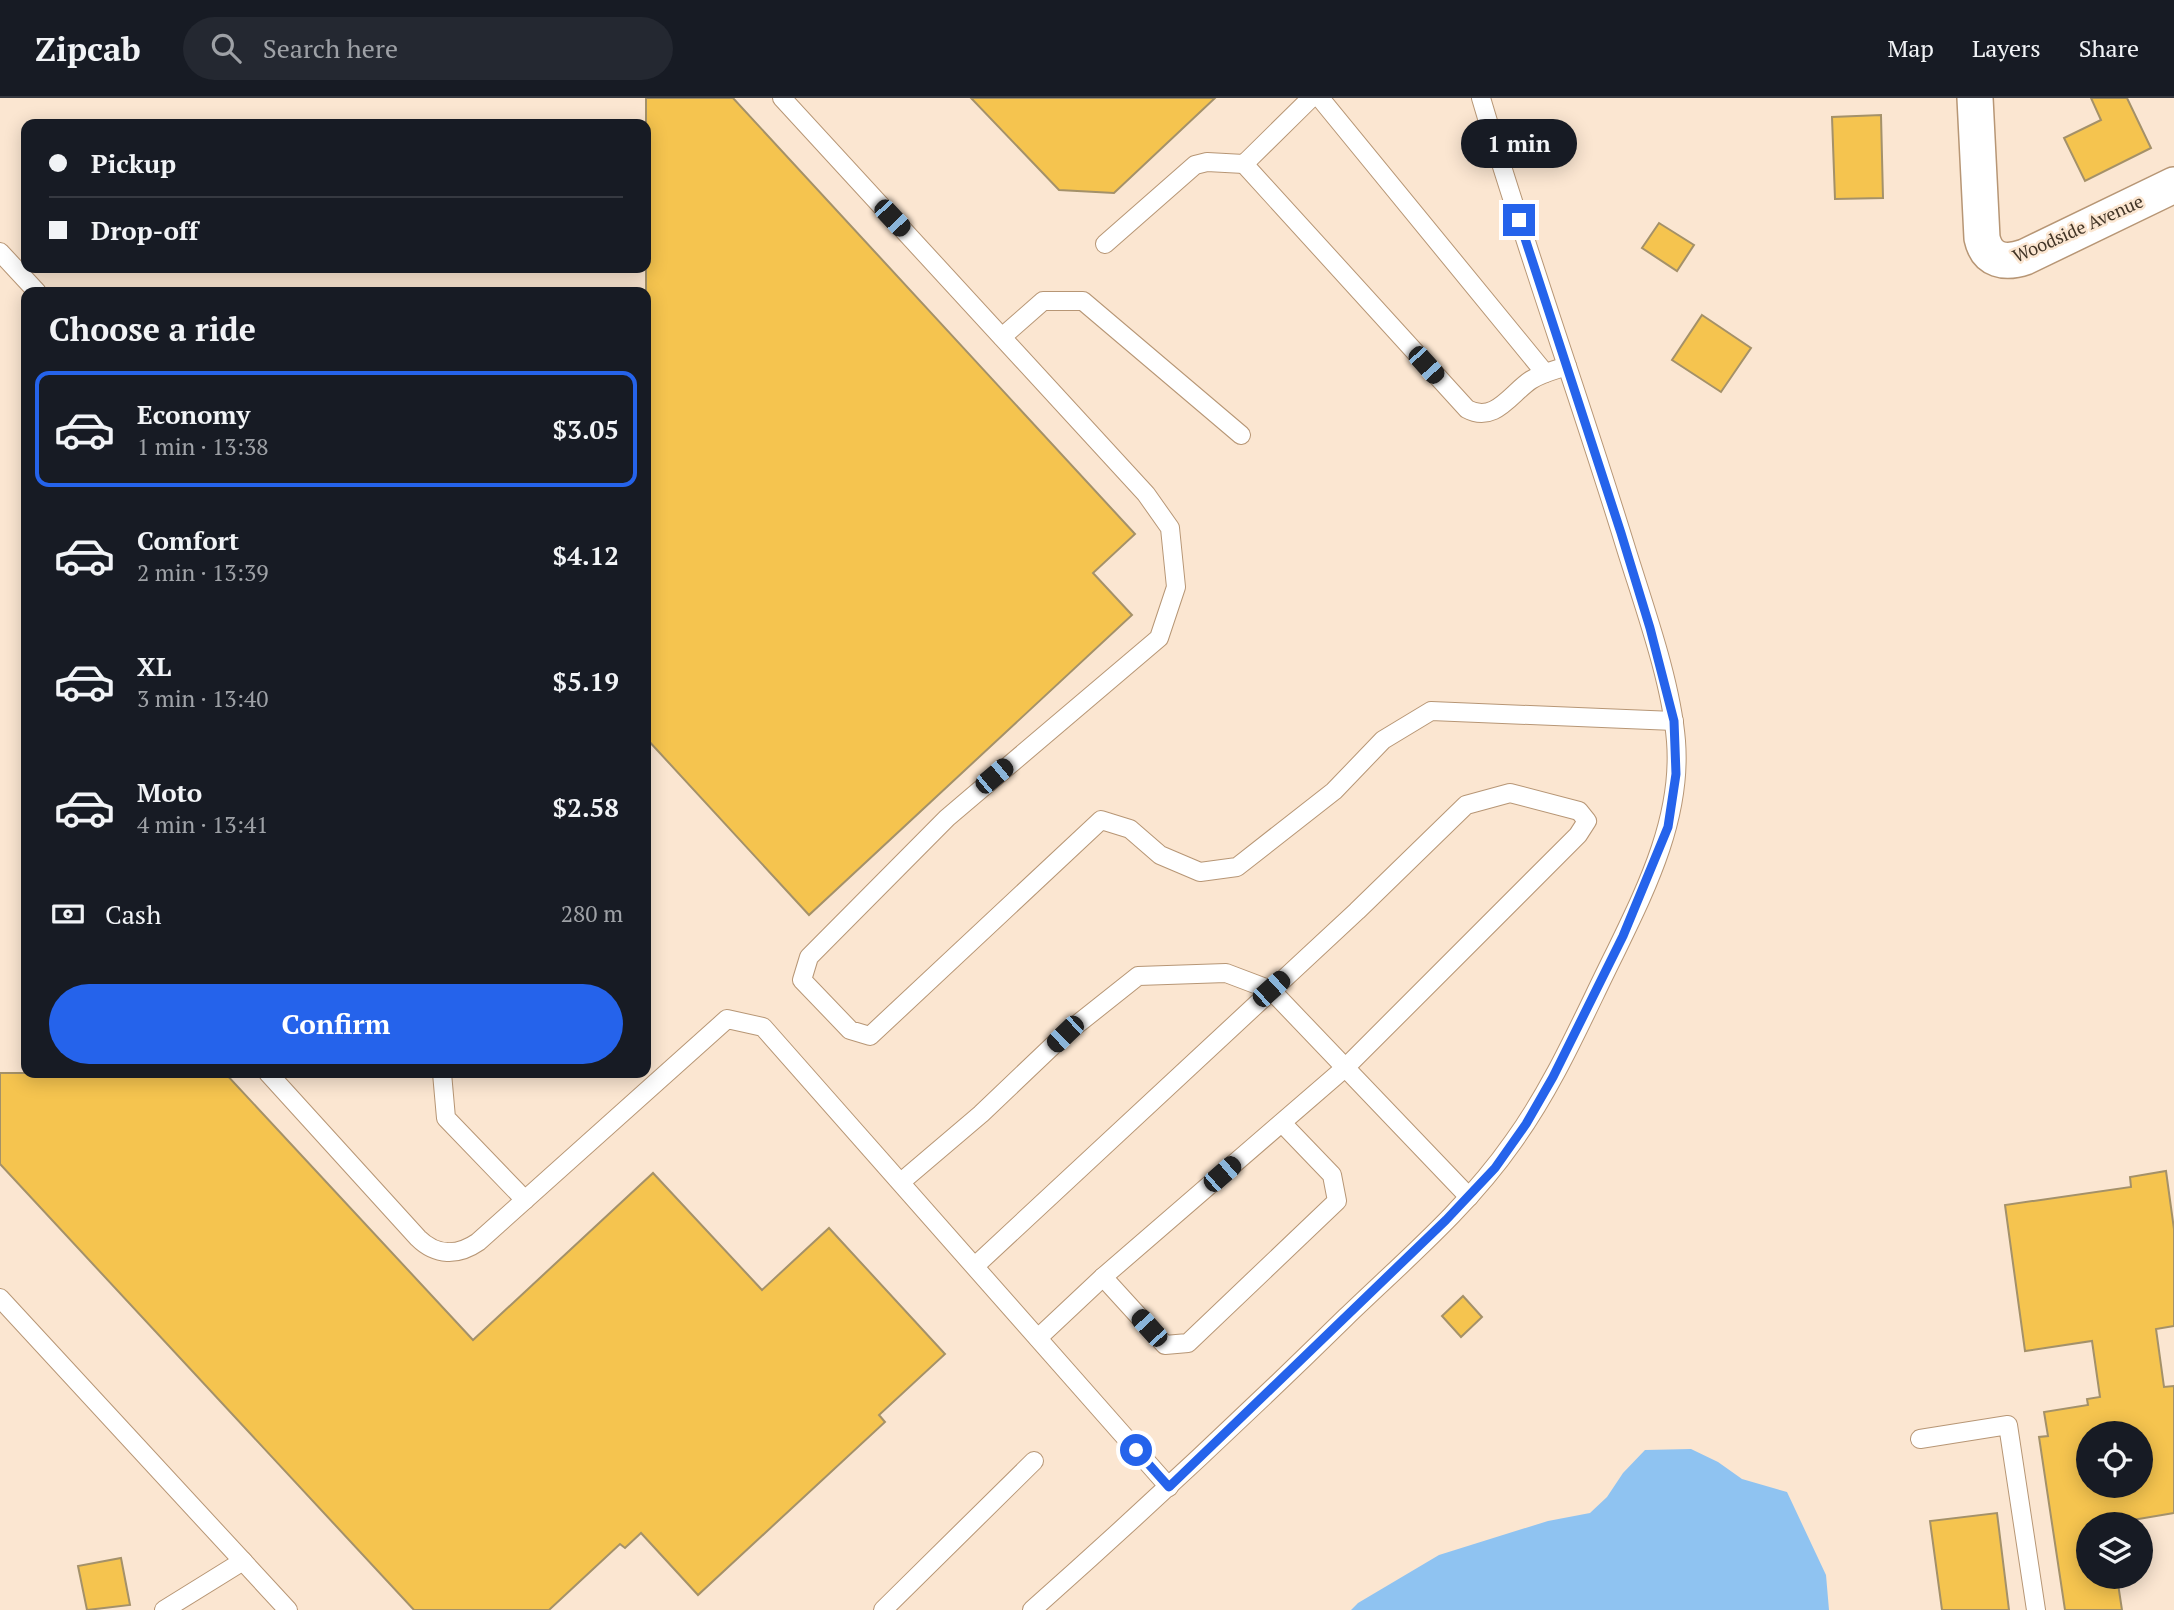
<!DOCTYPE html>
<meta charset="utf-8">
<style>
body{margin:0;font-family:"PT Serif",serif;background:#242831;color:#f1f3f6;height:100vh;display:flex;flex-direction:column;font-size:26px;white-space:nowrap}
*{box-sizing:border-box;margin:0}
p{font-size:23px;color:#9ea1a6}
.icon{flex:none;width:38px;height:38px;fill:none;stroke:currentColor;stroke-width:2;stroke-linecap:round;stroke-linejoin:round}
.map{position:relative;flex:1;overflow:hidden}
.panel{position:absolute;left:21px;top:189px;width:630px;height:791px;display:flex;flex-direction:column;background:#171b24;border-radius:14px;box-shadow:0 4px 18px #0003}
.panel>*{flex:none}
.top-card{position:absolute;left:21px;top:21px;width:630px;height:154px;border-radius:14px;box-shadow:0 4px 18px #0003;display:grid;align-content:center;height:154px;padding:0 28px;background:#171b24}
.fabs{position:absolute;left:2076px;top:1323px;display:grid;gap:14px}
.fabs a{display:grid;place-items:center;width:77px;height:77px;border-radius:50%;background:#171b24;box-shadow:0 4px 18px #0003;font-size:35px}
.end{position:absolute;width:32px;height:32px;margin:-16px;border:9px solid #2563eb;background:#fff;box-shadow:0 0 0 4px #fff}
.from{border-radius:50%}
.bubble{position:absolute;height:49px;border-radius:24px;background:#171b24;box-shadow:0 4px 18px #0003;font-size:23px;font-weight:800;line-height:49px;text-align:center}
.car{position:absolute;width:21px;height:42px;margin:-21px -10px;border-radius:9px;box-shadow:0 0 5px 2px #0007;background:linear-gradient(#222 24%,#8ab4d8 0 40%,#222 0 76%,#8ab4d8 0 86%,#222 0)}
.top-card b{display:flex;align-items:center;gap:24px;height:66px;font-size:26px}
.top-card b+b{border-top:2px solid #363941}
.top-card i{width:18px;height:18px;background:#f1f3f6}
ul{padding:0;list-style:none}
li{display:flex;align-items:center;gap:21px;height:116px;margin:0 14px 10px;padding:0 14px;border:4px solid transparent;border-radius:14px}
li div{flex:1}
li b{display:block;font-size:26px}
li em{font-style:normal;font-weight:800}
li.active{border-color:#2563eb}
li>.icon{width:63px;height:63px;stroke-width:1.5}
h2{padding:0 28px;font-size:32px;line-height:84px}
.pay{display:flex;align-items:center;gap:18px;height:77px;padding:0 28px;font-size:26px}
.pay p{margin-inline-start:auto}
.button{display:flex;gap:14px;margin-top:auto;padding:14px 28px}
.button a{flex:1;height:80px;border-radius:42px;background:#2563eb;color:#fff;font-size:28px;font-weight:800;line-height:80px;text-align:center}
header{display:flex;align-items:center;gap:42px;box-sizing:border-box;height:98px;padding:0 35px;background:#171b24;border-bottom:2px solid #363941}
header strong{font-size:33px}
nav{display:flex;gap:38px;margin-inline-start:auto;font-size:24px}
.search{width:490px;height:63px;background:#242831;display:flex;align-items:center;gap:18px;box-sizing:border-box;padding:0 24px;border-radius:38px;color:#9ea1a6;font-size:26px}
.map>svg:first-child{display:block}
</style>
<header>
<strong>Zipcab</strong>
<div class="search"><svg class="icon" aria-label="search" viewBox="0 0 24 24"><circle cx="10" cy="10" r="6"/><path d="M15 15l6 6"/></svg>Search here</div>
<nav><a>Map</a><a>Layers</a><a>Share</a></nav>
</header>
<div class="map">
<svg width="2174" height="1512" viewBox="0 0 2174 1512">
<rect width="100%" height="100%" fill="#fbe6d1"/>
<path fill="#8fc3f1" d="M1691 1351 1718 1364 1742 1381 1787 1394 1826 1477 1829 1512H1351L1358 1505 1439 1457 1548 1423 1590 1415 1607 1399 1623 1375 1645 1352Z"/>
<g fill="#f5c44f" stroke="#a49169" stroke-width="2" fill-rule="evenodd">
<path d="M646 0H733L1135 436 1093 475 1132 517 809 817 646 640Z"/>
<path d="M971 0H1215L1114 95 1059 92Z"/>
<path d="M2091 0H2127L2151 50 2085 83 2064 40 2101 22Z"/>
<path d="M1881 17 1883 100 1835 101 1832 19Z"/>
<path d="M1659 125 1694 147 1677 173 1642 150Z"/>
<path d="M1702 217 1751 250 1721 294 1672 262Z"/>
<path d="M0 975H225L473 1242 653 1075 762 1192 829 1130 945 1256 879 1317 885 1324 698 1497 641 1435 625 1450 620 1446 549 1512H414L0 1066Z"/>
<path d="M2166 1073 2174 1131V1228L2156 1231 2164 1289 2174 1288V1415L2109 1426H2088V1479H2117L2122 1512H2065L2039 1339 2048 1338 2044 1314 2088 1307 2087 1301 2100 1299 2092 1243 2025 1253 2005 1107 2131 1089 2130 1079ZM2088 1335H2140V1388H2088Z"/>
<path d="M1463 1198 1482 1219 1461 1239 1442 1218Z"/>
<path d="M1997 1415 2009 1512H1942L1930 1423Z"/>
<path d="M121 1460 130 1507 87 1512 78 1468Z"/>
</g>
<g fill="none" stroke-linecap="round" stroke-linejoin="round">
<g stroke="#b79675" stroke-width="20">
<g id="service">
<path d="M782 0 1146 396 1170 430 1176 489 1159 540 947 720 809 859 802 882 850 932 870 938 1101 722 1130 731 1160 757 1200 774 1237 769 1334 693 1383 642 1431 613 1674 623"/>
<path d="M1320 0 1545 275"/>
<path d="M1244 66 1467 311C1495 326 1511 295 1531 282 1542 275 1555 272 1567 268"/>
<path d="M1105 146 1195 67 1207 64 1244 66 1311 0"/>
<path d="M0 154 37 194"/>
<path d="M1002 239 1043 203H1083L1241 337"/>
<path d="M268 975 418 1140C436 1158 458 1158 478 1144L727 921 763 929 1169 1389"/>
<path d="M442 975 446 1020 525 1102"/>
<path d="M901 1084 981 1016 1065 936 1138 878 1226 875 1271 892 1469 1099"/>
<path d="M975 1168 1357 813 1466 707 1510 695 1579 713 1587 723 1578 737 1346 969 1103 1179 1038 1240"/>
<path d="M1103 1179 1165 1247 1188 1245 1337 1103 1332 1077 1282 1025"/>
<path d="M0 1200 288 1512"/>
<path d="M1920 1341 2008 1327 2036 1512"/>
<path d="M164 1512 243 1463"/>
<path d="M883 1512 1034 1363"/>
<path d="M1032 1512C1139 1417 1244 1319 1346 1219 1404 1163 1467 1110 1513 1044 1555 986 1583 919 1615 855 1647 789 1682 719 1676 643 1671 581 1642 503 1624 444 1578 295 1525 149 1481 0"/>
</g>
</g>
<g stroke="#b79675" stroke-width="38">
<path id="minor" d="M1975 0 1982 140C1987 163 2005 166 2025 159L2174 87"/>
</g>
<use href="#service" stroke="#fff" stroke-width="18"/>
<use href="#minor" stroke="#fff" stroke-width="35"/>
</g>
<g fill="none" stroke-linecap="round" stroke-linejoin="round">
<path stroke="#2563eb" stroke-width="9" d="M1136 1352 1169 1389 1446 1122 1495 1070 1526 1026 1553 979 1623 838 1668 729 1676 676 1674 623 1650 530 1621 435 1519 122"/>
</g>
<g text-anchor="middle" stroke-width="5" stroke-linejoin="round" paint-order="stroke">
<g font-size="18" fill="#403325" stroke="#fbe6d1">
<text transform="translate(2078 131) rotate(-24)" y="6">Woodside Avenue</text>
</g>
</g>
</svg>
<div class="fabs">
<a><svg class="icon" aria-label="locate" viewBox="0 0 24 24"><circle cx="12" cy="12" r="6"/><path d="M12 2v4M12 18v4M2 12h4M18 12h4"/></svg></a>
<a><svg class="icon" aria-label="layers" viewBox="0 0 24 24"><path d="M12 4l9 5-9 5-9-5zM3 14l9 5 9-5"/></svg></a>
</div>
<i class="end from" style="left:1136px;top:1352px"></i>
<i class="end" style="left:1519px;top:122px"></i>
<div class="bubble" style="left:1461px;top:21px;width:116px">1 min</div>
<i class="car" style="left:892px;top:120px;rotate:137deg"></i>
<i class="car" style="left:1426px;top:267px;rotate:138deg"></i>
<i class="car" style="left:994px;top:678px;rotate:50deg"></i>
<i class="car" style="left:1271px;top:891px;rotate:48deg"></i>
<i class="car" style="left:1065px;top:936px;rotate:226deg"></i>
<i class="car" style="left:1222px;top:1076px;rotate:49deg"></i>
<i class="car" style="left:1149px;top:1230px;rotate:318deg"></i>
<div class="top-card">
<b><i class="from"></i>Pickup</b>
<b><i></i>Drop-off</b>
</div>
<section class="panel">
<h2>Choose a ride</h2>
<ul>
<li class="active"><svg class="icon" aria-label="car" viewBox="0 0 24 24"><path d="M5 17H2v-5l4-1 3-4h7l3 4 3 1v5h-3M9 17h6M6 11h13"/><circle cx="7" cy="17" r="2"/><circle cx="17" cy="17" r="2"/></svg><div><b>Economy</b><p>1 min · 13:38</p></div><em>$3.05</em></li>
<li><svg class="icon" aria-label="car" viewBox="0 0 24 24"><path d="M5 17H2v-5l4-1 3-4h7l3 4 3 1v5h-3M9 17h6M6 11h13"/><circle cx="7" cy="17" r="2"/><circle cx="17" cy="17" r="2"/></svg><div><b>Comfort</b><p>2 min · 13:39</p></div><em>$4.12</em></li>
<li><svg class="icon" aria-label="car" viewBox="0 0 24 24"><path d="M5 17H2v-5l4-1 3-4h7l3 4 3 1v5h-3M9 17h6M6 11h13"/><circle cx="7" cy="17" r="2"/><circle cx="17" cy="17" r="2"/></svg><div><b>XL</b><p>3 min · 13:40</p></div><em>$5.19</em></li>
<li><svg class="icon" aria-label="car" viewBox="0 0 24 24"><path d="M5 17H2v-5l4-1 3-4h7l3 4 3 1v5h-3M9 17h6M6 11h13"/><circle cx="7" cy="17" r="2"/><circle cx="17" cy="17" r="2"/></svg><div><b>Moto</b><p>4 min · 13:41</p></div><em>$2.58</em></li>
</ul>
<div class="pay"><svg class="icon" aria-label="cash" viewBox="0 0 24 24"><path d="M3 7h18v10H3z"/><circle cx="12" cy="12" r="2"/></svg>Cash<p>280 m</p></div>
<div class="button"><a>Confirm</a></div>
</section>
</div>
